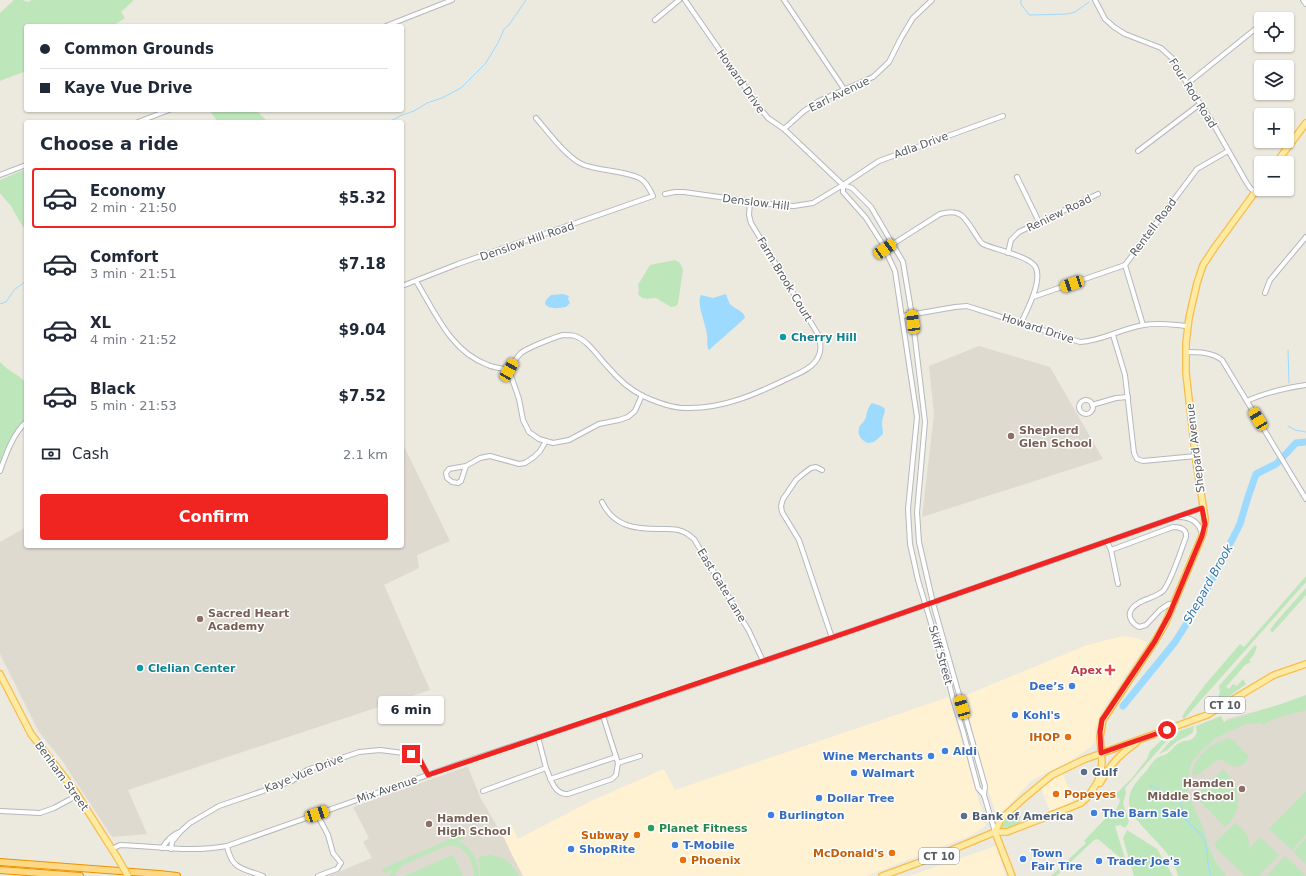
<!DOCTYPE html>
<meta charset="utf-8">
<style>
body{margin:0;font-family:"DejaVu Sans",sans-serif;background:#f6f6f7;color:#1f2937;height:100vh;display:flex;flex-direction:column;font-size:15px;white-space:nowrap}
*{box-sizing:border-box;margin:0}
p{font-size:13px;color:#747a83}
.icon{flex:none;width:22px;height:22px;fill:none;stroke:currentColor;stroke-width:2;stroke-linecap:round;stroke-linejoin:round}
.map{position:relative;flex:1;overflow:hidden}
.sheet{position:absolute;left:24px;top:120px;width:380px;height:428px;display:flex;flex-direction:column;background:#fff;border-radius:4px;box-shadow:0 1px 3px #0004}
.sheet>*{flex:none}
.hud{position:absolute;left:24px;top:24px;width:380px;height:88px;border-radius:4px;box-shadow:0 1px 3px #0004;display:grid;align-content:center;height:88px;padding:0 16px;background:#fff}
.controls{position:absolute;left:1254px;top:12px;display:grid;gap:8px}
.controls a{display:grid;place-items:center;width:40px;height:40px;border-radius:4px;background:#fff;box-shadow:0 1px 3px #0004;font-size:20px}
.end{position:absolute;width:18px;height:18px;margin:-9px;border:5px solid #f02421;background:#fff;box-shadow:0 0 0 2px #fff}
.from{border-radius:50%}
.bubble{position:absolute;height:28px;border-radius:4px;background:#fff;box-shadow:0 1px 3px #0004;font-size:13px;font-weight:600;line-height:28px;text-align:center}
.car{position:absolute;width:12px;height:24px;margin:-12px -6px;border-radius:5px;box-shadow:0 0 3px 1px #0007;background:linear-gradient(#f5c518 24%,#345 0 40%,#f5c518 0 76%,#345 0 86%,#f5c518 0)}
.hud b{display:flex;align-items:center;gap:14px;height:38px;font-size:15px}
.hud b+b{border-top:1px solid #e0e1e3}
.hud i{width:10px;height:10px;background:#1f2937}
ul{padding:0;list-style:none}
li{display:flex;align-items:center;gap:12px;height:60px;margin:0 8px 6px;padding:0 8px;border:2px solid transparent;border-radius:4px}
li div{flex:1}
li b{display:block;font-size:15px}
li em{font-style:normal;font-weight:600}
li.active{border-color:#f02421}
li>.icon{width:36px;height:36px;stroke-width:1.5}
h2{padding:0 16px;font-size:18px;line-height:48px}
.pay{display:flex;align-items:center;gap:10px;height:44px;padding:0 16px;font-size:15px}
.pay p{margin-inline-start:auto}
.primary-button{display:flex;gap:8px;margin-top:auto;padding:8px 16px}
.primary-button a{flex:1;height:46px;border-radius:4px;background:#f02421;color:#fff;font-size:16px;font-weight:600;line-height:46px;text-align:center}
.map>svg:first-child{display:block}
</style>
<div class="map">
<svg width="1306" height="876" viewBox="0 0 1306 876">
<rect width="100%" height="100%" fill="#ece9df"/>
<g fill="#fff2d2">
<path d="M1123 636 1136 638 1145 641 1147 643 1101 712 1096 727 1095 740 1091 747 1072 760 1032 780 1006 809 999 814H996L987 787 964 696 1087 645Z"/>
<path d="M949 697 986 826 972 835 866 876H523L512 855 504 838 499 830 511 824 518 839 591 801 664 769 675 790Z"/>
<path d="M1063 774 1073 802 1050 811 1041 788 1051 781Z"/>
<path d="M996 846 1006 876H909Z"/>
</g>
<g fill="#dedad0">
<path d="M979 346 1050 367 1103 459 922 517 934 414 929 366Z"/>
<path d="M402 442 450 541 417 555 419 568 384 585 430 690 128 790 147 834 112 837 61 759 39 732 0 654V542L26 527V546H402Z"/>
<path d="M1306 698V876H1225L1213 856 1195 818 1184 811 1178 798H1182L1172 780 1227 719Z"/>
<path d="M466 767H468L480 797 504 838 512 855 523 876H329L372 858 363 842 369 838 353 807Z"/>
</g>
<g fill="#bde6ba">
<path d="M14 0H22L29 2 31 0H134L121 12 125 18 112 26H26V71L0 81V13Z"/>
<path d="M209 110H256L268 122H218Z"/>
<path d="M26 169V227H23L11 206 0 193V180Z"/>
<path d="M675 260 680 263 683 270 678 303 676 306 671 307 656 298C649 298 643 301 638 294L639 289 638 285 650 265Z"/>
<path d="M0 362C7 371 19 374 26 383V418L12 436 0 464Z"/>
<path d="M1306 576V582L1184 719 1182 717 1184 713 1204 686 1240 644 1244 647Z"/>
<path d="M1306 588V595L1272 633 1270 630 1276 622Z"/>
<path d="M1255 645 1257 647 1253 656 1249 660 1251 662 1245 665 1226 687 1229 689 1233 684 1237 686 1243 679 1246 684 1211 709 1220 693 1219 686Z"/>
<path d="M1306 695V710C1295 714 1271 717 1264 725L1261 723 1245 724 1216 738 1199 753 1191 763 1188 778 1187 792 1203 827 1208 845 1215 860 1226 876H1178C1172 849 1145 835 1132 812 1123 795 1136 782 1147 770 1150 766 1153 761 1157 758 1160 756 1164 756 1168 753 1172 750 1175 745 1179 743 1188 738 1190 744 1197 733L1196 726 1221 716 1224 722 1281 704Z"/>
<path d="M1194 726 1193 732 1191 734 1176 742 1166 751 1159 754 1179 731Z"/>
<path d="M1170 737 1125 788 1126 793 1123 803 1129 822 1125 828 1120 825 1115 826 1125 859 1123 860 1098 839 1094 840 1056 876H1051L1086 843 1084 841 1106 818C1113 815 1118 808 1120 801L1119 798 1116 797 1117 793 1132 778 1147 759 1150 751 1164 738Z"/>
<path d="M1228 738 1237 742 1236 744 1249 756C1247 760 1246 762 1243 764 1234 770 1229 764 1221 759 1211 763 1204 772 1194 776L1192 773C1195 755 1212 744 1228 738Z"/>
<path d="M1223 769C1240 788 1245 808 1225 827L1198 799V794Z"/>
<path d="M1306 791V835L1292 850 1269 829Z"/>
<path d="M1014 812H1017L1021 815 1019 825 1002 829 1001 827 1004 822Z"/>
<path d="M1235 823C1244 830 1252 837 1248 849L1260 837 1279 855 1259 876H1245L1216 848 1215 843Z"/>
<path d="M1127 830 1157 849 1173 876H1134L1123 838Z"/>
<path d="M464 833 465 838 458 841C472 848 479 861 479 876H474C474 861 464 842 446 846L403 865 398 870 395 876H390L392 870 384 873 382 869Z"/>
<path d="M1306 838V864L1293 852Z"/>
<path d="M453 855 463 876H404Z"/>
<path d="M488 855C505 857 510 861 519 876H480V867L478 859 480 857Z"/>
<path d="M1285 856 1306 876H1266Z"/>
</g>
<g fill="#9ddaff">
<path d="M563 294 569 296 568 299 570 303 566 307C560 308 549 310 545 304L546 300 551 295Z"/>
<path d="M726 294C727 297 728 301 730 304 735 310 744 310 745 318L709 350C706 346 708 340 707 335 706 323 696 304 701 295L713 298Z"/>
<path d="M872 403 881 406 885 409C885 414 882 418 882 423 882 427 883 430 883 434L874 442 868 443C862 441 857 435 859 428 860 424 865 422 866 417 867 412 868 407 872 403Z"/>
</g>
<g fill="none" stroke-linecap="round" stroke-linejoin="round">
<g stroke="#9ddaff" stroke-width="1">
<path d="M1021 0V4L1029 15 1067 14 1075 12 1089 2"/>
<path d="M389 122 400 116 414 111 427 103 442 98 461 88 485 64 498 43 504 29 509 25 526 0"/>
<path d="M0 304 6 302 14 290 26 281"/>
<path d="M1288 350 1289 383"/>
<path d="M1288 426 1295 430 1306 432"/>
<path d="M1149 785 1179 799C1182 804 1181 810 1183 815 1187 824 1199 830 1204 839 1209 851 1206 864 1211 876"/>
</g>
<g stroke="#9ddaff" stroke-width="7">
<path d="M1284 456 1296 443 1306 442"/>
<path d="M1123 706 1175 642 1201 601 1240 524 1248 497 1256 474 1276 464 1280 460"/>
</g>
<g stroke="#b5b8bd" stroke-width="6">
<g id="minor">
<path d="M685 0 759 107 768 118 784 129 843 185 852 188 871 207 903 262 913 322 925 422 917 512 919 542 933 603 985 786 984 795 995 832"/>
<path d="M784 0 844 89"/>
<path d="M1095 0 1105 19 1114 27 1125 34 1161 48 1172 58 1191 90 1211 120 1245 180 1250 188 1255 192"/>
<path d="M1303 0 1306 4"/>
<path d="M655 20 679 0"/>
<path d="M386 26 452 0"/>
<path d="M1187 84 1259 26"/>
<path d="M138 122 169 110"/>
<path d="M784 129 804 111 819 101 873 77 889 62 901 38 913 18 932 0"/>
<path d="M1138 151 1200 104"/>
<path d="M0 175 26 165"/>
<path d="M1017 177 1039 222"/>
<path d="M843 185V192L866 218 882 243 895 271 917 417 908 509 910 544 918 580 949 683 953 699 963 731 978 788 984 795"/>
<path d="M665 194 675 192H684L777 205 794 206 813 203 843 185 879 161 1003 116"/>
<path d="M885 249 940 214C962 208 965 218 976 235 978 238 980 242 983 244 995 250 1031 256 1036 268 1042 282 1027 310 1021 323"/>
<path d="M1008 253 1011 240 1019 232 1098 194"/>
<path d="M416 281C435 312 451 352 488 365 494 368 502 368 509 370 513 363 516 358 521 353 527 348 555 337 563 335 566 335 572 335 575 336 589 341 598 357 608 367 618 379 629 389 643 396 656 402 675 409 689 408 725 408 756 394 787 379 797 374 809 370 815 362 822 353 821 345 819 336L751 223 749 215 750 201"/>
<path d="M402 286 458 264 653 196C650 190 647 183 641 179 628 171 600 171 584 165 567 158 548 132 536 118"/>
<path d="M1265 293 1270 280 1306 237"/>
<path d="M1033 297 1125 265"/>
<path d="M903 316 955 307 967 306 1080 342C1103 341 1122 328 1144 325 1159 322 1173 325 1188 326"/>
<path d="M1143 325 1125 265 1197 169 1228 151"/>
<path d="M1113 335 1125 375 1134 453 1137 459 1143 461 1196 456"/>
<path d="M1186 352C1198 352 1212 352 1222 360L1306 499"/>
<path d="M509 370 519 399 523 420 529 432 539 439 553 443 569 440 599 424 619 420 628 417 635 411 642 395"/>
<circle cx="1086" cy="407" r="7"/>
<path d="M1247 401C1266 392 1286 388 1306 385"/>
<path d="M1092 405 1116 398 1128 397"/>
<path d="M466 466 461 481 458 483 452 482 447 478 446 473 449 469 466 466 480 458 490 456 519 464 525 463 534 457 540 451 546 441"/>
<path d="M822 470 816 467 811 468 803 474 796 480 783 499 781 506 782 512 799 540 832 638"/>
<path d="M0 471C6 454 13 434 26 422"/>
<path d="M602 502C614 527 635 529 660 529 667 529 675 528 681 531 686 532 690 536 694 539L749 631 763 661"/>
<path d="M1179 517C1191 517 1199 522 1202 534"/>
<path d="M1107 542 1111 550 1173 527C1180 527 1187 529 1186 537 1181 550 1171 582 1163 591 1154 599 1138 599 1131 610 1127 617 1133 624 1139 627L1146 625 1160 610 1169 604 1174 605"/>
<path d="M1111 550 1118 584"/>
<path d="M603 716 618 763 640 756"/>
<path d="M546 768C551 779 554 795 568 794L612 779 616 775 618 763"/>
<path d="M550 779 616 757"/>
<path d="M483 791 546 768 538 737"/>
<path d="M0 811 40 813 54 808 78 795"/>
<path d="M317 814 328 835 333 853 341 863 337 869 318 876"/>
<path d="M180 832 190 823 219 806 292 781 307 770 359 752 380 750 411 754 420 760 428 775"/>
<path d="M227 846C232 870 242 868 263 876"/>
<path d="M162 848C166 842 173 834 180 832L172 842 171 849"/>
<path d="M112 849 120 845C156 846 190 853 227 846L470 760 603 716 854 630 1202 508"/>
</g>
</g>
<g stroke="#f7bd4d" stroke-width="8">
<g id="major">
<path d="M1276 163 1306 123"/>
<path d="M0 674 31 734 75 791 117 857"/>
<path d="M1100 783C1111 764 1118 756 1136 743"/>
<path d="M1090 794 1098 781 1101 769 1102 762 1100 737 1103 720 1155 641 1165 624 1202 536 1204 529 1205 518 1196 461 1186 373V343L1189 318 1197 283 1203 265 1215 247 1261 184"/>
<path d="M995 832 1001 819 1022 800 1052 775 1083 760 1207 715 1274 675 1306 664"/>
<path d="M995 832 1012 876"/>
<path d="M882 876 937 856 995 832H1007L1069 808 1081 803 1092 793"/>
</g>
</g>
<g stroke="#ec9300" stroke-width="8">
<g id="highway">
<path d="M0 862 159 874 177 876"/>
<path d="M0 870 80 876"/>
</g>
</g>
<use href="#minor" stroke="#fff" stroke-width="4"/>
<use href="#major" stroke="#ffeaa2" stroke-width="5.5"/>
<use href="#highway" stroke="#ffd884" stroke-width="6"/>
<g stroke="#f7bd4d" stroke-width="8" stroke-linecap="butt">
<path id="major-bridge" d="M117 857 128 876"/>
</g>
<use href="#major-bridge" stroke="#ffeaa2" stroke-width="5.5"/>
</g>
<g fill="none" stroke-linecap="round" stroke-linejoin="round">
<path stroke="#f02421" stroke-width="5" d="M411 754 420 760 428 775 854 630 1202 508 1205 524 1202 536 1169 615 1155 641 1102 720 1100 732 1101 753 1167 730"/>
</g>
<g fill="#0f9aa8" stroke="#fff" stroke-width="1.5">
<circle cx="783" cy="337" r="4"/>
<circle cx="140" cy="668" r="4"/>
</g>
<g fill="#8d6e63" stroke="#fff" stroke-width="1.5">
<circle cx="1011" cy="436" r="4"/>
<circle cx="200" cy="619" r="4"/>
<circle cx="1242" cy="789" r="4"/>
<circle cx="429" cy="824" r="4"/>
</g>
<path fill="#e0444e" stroke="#fff" stroke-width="1.5" d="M1108 664h4v4h4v4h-4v4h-4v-4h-4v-4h4z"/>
<g fill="#3f7fe0" stroke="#fff" stroke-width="1.5">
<circle cx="1072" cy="686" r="4"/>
<circle cx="1015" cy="715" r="4"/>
<circle cx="945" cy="751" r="4"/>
<circle cx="931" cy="756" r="4"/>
<circle cx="854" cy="773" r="4"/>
<circle cx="819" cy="798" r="4"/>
<circle cx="1094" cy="813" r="4"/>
<circle cx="771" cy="815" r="4"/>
<circle cx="675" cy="845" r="4"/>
<circle cx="571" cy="849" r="4"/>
<circle cx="1023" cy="859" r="4"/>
<circle cx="1099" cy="861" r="4"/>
</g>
<g fill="#e8710a" stroke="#fff" stroke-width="1.5">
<circle cx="1068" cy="737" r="4"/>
<circle cx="1056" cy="794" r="4"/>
<circle cx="637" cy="835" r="4"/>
<circle cx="892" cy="853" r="4"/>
<circle cx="683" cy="860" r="4"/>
</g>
<g fill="#5c6f8a" stroke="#fff" stroke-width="1.5">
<circle cx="1084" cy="772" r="4"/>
<circle cx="964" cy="816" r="4"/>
</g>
<circle fill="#2e9e5b" stroke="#fff" stroke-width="1.5" cx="651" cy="828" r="4"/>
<g text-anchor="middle" stroke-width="3" stroke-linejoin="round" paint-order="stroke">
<g fill="#fff" stroke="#8a8e90" stroke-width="1">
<rect x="1205" y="697" width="40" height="16" rx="3"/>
<rect x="919" y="848" width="40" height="16" rx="3"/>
</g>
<g font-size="10" font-weight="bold" fill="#585d61">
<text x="1225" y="709">CT 10</text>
<text x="939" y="860">CT 10</text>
</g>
<g font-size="11" fill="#585d61" stroke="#fff">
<text transform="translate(741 81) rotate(55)" y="4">Howard Drive</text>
<text transform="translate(1193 93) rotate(58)" y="4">Four Rod Road</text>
<text transform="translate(839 94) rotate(-26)" y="4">Earl Avenue</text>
<text transform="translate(921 145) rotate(-20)" y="4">Adla Drive</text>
<text transform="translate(756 202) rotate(7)" y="4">Denslow Hill</text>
<text transform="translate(1059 213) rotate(-26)" y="4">Reniew Road</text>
<text transform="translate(1153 227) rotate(-53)" y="4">Rentell Road</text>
<text transform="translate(527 241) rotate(-19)" y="4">Denslow Hill Road</text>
<text transform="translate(785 279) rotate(59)" y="4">Farm Brook Court</text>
<text transform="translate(1038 328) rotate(18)" y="4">Howard Drive</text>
<text transform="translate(1195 448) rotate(-97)" y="4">Shepard Avenue</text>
<text transform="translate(722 585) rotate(59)" y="4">East Gate Lane</text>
<text transform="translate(941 655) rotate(74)" y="4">Skiff Street</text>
<text transform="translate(304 773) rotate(-22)" y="4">Kaye Vue Drive</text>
<text transform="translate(62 776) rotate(54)" y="4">Benham Street</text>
<text transform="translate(387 789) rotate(-19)" y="4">Mix Avenue</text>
</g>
<g font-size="11" font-weight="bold" fill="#0d838f" stroke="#fff" text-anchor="start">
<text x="791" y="341">Cherry Hill</text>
<text x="148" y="672">Clelian Center</text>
</g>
<g font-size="11" font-weight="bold" fill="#785e54" stroke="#fff" text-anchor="start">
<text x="1019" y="434">Shepherd<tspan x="1019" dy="13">Glen School</tspan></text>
<text x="208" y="617">Sacred Heart<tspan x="208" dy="13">Academy</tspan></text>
<text x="1234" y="787" text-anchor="end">Hamden<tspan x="1234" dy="13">Middle School</tspan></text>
<text x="437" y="822">Hamden<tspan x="437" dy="13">High School</tspan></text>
</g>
<g font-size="11" font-weight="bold" fill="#be3a42" stroke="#fff" text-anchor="end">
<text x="1102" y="674">Apex</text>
</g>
<g font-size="11" font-weight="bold" fill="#366cbe" stroke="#fff" text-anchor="start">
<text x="1064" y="690" text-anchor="end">Dee’s</text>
<text x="1023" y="719">Kohl's</text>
<text x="953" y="755">Aldi</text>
<text x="923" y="760" text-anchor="end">Wine Merchants</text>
<text x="862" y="777">Walmart</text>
<text x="827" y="802">Dollar Tree</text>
<text x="1102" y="817">The Barn Sale</text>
<text x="779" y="819">Burlington</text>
<text x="683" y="849">T-Mobile</text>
<text x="579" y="853">ShopRite</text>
<text x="1031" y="857">Town<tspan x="1031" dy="13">Fair Tire</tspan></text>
<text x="1107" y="865">Trader Joe's</text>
</g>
<g font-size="11" font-weight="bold" fill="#c56008" stroke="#fff" text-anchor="end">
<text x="1060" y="741">IHOP</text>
<text x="1064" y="798" text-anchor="start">Popeyes</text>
<text x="629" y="839">Subway</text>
<text x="884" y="857">McDonald's</text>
<text x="691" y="864" text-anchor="start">Phoenix</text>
</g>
<g font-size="11" font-weight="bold" fill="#4e5e75" stroke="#fff" text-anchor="start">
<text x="1092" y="776">Gulf</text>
<text x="972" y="820">Bank of America</text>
</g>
<g font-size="11" font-weight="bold" fill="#27864d" stroke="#fff" text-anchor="start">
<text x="659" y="832">Planet Fitness</text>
</g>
<g font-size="12" font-style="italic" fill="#3576ac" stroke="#fff">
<text transform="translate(1208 584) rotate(-61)" y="4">Shepard Brook</text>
</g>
</g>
</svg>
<div class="controls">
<a><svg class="icon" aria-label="locate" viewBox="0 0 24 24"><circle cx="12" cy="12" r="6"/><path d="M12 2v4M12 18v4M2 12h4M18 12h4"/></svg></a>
<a><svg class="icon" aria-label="layers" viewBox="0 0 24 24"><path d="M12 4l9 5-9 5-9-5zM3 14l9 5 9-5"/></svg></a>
<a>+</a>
<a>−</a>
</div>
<i class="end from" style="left:1167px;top:730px"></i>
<i class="end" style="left:411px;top:754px"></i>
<div class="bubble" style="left:378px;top:696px;width:66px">6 min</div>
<i class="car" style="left:885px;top:249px;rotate:55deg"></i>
<i class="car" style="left:1072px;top:284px;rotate:251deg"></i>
<i class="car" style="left:913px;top:322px;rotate:352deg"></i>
<i class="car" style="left:509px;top:370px;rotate:30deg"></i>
<i class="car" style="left:1258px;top:419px;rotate:329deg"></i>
<i class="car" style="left:962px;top:707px;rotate:344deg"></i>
<i class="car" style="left:317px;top:814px;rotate:71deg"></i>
<div class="hud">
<b><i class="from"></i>Common Grounds</b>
<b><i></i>Kaye Vue Drive</b>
</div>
<section class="sheet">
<h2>Choose a ride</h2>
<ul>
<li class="active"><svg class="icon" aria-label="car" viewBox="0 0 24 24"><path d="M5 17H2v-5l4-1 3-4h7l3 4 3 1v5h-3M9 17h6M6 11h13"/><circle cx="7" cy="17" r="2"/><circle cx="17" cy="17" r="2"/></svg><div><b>Economy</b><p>2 min · 21:50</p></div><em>$5.32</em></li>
<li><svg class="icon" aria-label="car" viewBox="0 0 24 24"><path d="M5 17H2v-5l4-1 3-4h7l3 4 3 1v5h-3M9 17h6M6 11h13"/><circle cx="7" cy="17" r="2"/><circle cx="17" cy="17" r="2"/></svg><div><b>Comfort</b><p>3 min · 21:51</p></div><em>$7.18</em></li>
<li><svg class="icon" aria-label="car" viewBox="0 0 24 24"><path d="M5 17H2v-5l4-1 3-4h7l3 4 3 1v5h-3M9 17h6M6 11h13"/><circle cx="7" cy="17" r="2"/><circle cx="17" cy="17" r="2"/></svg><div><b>XL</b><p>4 min · 21:52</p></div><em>$9.04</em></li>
<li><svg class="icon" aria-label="car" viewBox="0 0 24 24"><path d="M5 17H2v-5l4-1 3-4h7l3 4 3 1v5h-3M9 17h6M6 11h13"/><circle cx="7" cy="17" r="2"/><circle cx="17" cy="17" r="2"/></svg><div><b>Black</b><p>5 min · 21:53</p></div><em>$7.52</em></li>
</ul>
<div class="pay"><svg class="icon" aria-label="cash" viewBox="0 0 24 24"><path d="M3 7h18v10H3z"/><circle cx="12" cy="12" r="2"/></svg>Cash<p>2.1 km</p></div>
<div class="primary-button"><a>Confirm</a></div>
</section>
</div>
